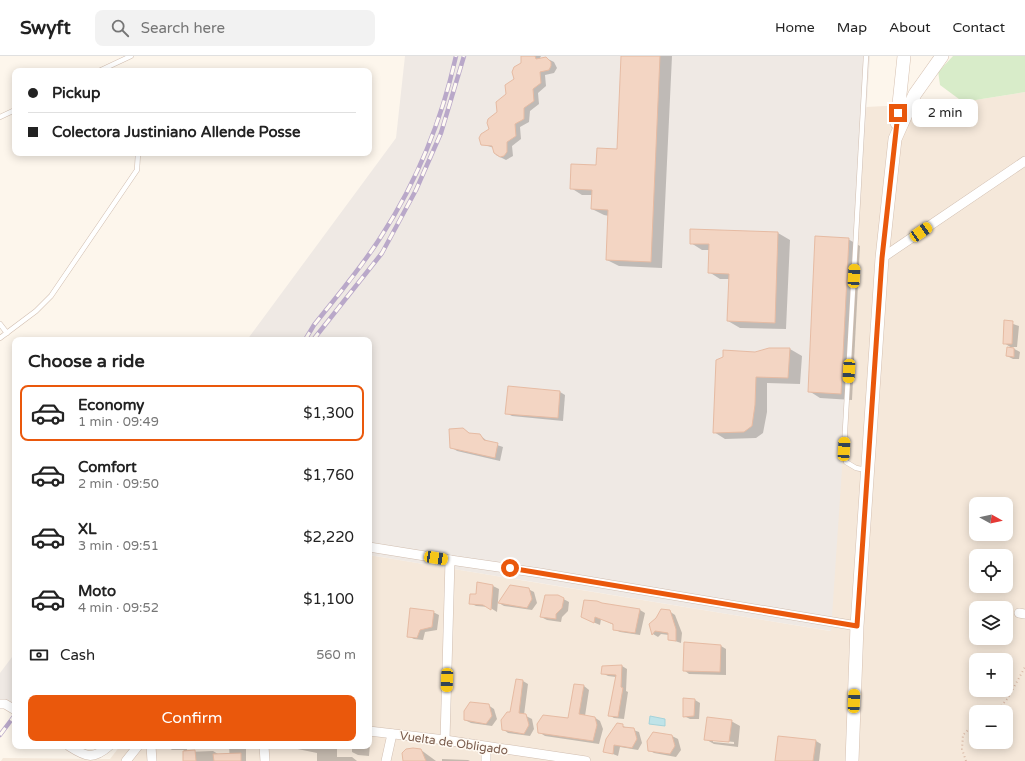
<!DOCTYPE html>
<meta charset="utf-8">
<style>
body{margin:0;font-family:"Varela Round",sans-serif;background:#f2f2f2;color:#222;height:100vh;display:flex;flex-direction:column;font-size:15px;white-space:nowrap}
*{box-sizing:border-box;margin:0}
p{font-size:13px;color:#767676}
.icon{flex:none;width:22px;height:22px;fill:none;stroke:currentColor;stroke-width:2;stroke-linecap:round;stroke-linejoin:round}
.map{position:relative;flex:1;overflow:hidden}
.details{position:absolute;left:12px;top:281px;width:360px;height:412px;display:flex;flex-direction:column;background:#fff;border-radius:8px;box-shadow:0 2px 10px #0003}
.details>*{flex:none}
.banner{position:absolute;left:12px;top:12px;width:360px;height:88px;border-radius:8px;box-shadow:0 2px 10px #0003;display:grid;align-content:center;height:88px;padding:0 16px;background:#fff}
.needle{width:26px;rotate:98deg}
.buttons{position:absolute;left:969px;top:441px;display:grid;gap:8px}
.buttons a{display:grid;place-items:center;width:44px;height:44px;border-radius:8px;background:#fff;box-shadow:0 2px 10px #0003;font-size:20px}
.end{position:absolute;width:18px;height:18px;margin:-9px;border:5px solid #ea580c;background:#fff;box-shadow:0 0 0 2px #fff}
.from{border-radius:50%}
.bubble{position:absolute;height:28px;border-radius:8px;background:#fff;box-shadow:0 2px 10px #0003;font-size:13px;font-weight:600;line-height:28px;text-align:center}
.car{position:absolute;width:12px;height:24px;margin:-12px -6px;border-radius:5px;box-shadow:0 0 3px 1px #0007;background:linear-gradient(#f5c518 24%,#345 0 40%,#f5c518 0 76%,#345 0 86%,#f5c518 0)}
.banner b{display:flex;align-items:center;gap:14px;height:38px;font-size:15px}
.banner b+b{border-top:1px solid #e0e0e0}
.banner i{width:10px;height:10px;background:#222}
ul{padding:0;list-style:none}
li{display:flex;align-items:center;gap:12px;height:56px;margin:0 8px 6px;padding:0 8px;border:2px solid transparent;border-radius:8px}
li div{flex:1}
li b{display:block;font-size:15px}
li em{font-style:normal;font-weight:600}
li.on{border-color:#ea580c}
li>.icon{width:36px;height:36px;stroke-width:1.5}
h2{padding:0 16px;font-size:18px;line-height:48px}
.pay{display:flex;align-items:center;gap:10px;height:44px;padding:0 16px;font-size:15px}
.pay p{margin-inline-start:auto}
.action{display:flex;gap:8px;margin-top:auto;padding:8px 16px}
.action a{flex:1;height:46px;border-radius:8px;background:#ea580c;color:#fff;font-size:16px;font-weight:600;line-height:46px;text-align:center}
header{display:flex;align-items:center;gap:24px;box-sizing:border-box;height:56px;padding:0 20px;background:#fff;border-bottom:1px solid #e0e0e0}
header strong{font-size:19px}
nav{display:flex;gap:22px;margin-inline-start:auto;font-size:14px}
.search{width:280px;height:36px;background:#f2f2f2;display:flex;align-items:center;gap:10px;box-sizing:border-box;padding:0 14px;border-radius:8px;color:#767676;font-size:15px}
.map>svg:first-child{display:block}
</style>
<header>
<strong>Swyft</strong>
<div class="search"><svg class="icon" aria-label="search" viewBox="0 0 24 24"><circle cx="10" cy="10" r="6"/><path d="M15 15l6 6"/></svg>Search here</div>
<nav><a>Home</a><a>Map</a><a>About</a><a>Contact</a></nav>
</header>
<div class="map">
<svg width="1025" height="705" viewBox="0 0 1025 705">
<rect width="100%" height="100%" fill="#fdf6ec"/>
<path fill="#f5e8da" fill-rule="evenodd" d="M1025 36V705H1L3 702 110 703 120 690H369V499L830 575 866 51 963 46ZM976 448H1006V478H976ZM976 500H1006V530H976ZM976 552H1006V582H976ZM976 604H1006V634H976ZM976 656H1006V686H976Z"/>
<g fill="#efe9e4">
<path d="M405 0H870L831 575 369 499V284H247L396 82Z"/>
<path d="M15 597V658L0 650V617Z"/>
</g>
<path fill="#d8ecc9" d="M936 0 939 15 953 0H1025V36L963 46 940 29Z"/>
<path fill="#bfe3e8" stroke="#a5d3da" d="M650 660 665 663V670L649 668Z"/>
<g fill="#0003" fill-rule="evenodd">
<path d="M522 0H541L540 2 548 3 554 6 557 12 554 17 545 19 546 30 538 37 539 48 530 55 529 66 520 71 521 83 512 90 513 100 506 104 496 99 494 92 482 88 515 23 522 8Z"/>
<path d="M622 0H672L662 212 619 210 607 204 609 160 604 159 592 153 593 139H582L571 132 618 94Z"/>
<path d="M691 174 778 177 790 184 786 273 740 272 728 265 730 223H720L709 216V194H702L691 187Z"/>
<path d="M848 183 860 190 852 344 820 342 809 335Z"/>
<path d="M1005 265 1019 270 1017 291H1011L1020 296 1019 303H1013L1007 300 1012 292 1004 287Z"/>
<path d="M769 293H790L802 300 800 328 767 327V356L763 377 756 382 725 383 714 376 755 297Z"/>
<path d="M560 336 565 339 563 365 512 360 506 357Z"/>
<path d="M462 373 471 378 480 379 488 386 503 391 500 405 457 395 451 391Z"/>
<path d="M478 527 493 530 499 533 497 556 489 551 476 550 470 547 477 539Z"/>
<path d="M528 533 534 536 537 547 532 554 504 550 499 547Z"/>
<path d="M558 540 569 546 568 555 562 561 561 566 547 564 541 561Z"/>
<path d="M601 548 640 554 645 557 640 579 620 576 614 573V569L601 563 600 569 588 564Z"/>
<path d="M669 555 675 559 682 577 681 587 669 583V579L661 578 658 581 653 578 650 569Z"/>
<path d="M433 556 439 559 437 574 425 576 423 584 414 583 408 580Z"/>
<path d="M721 590 726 593V619L689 618 684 614Z"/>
<path d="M622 610 627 613 626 635 628 636 624 663 614 662 609 659 616 621 608 620 602 617Z"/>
<path d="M523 625 528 628 524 659 532 663 534 673 530 680 508 677 503 673 511 657Z"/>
<path d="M584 630 589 634 585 660 594 661 600 665 603 673 599 688 545 680 539 676 569 663Z"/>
<path d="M695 644 700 647 699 663H690L684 660Z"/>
<path d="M488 649 494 653 497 663 492 670 471 667 465 664Z"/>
<path d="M731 665 740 670 738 691 714 688 705 683ZM713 684 734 686V688L713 686Z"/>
<path d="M617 668 639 676 642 687 638 694 620 691 618 700 605 695Z"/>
<path d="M672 680 678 683 681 694 676 701 654 697 649 694Z"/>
<path d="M816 685 821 688 819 705H776Z"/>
<path d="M369 688H370L369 700 358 699 352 696V690H369Z"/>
<path d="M167 690H187V696L213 695 218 698V705H184V694H172Z"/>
<path d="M229 690H251L246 691V705H230Z"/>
<path d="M283 690H337V701H352L357 705H317V697Z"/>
<path d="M421 694 436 705H403V697Z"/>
<path d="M442 703 468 704 470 705H442Z"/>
</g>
<g fill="#f3d5c3" stroke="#e6bba3">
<path d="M521 0H535L536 3 546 1 551 6V10L549 14 540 16 541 27 533 33 534 45 524 52V63L515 68 516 80 507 86V96L504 100 500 101 494 97 492 90 481 89 479 82 481 78 489 73 487 67 488 63 497 56 496 46 506 38 505 29 514 23 512 16 514 11 521 7Z"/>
<path d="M621 0H660L651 206 606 204 608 154 591 153 592 134 570 133 571 108 596 109 597 92 617 93Z"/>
<path d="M690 173 778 176 775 267 727 265 729 218 708 217 709 188H690Z"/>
<path d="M815 180 849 182 841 338 808 336Z"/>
<path d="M1004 264 1013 265 1012 288H1003Z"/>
<path d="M1007 291 1014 292V301L1006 300Z"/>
<path d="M769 292H790L788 322 756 321 755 349 752 370 744 376 713 377 716 304 723 301V294L755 296Z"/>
<path d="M508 330 560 335 558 362 505 358Z"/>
<path d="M463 372 469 377 480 378 484 384 498 387 495 402 450 392 449 373Z"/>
<path d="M477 526 493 529 491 554 483 549 469 548 470 538H476Z"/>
<path d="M510 529 529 532 532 543 527 552 498 547Z"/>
<path d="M545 539H558L564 542 562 552 556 558V563L540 561Z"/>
<path d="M584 544 597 545 602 547 640 553 635 577 613 574V568L595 561 594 567 581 561Z"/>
<path d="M410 552 434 555 432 571 420 574 417 582 407 581Z"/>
<path d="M661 553 670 554 676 573V585L668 584V577L655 575 652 579 649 568 656 562Z"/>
<path d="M684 586 721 589 720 616 683 615Z"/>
<path d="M622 609 621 631 623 632 618 661 608 660 616 619 601 618 602 610Z"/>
<path d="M516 623 523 624 519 657 526 658 529 669 524 678 502 674 501 664 507 656H510Z"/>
<path d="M574 628 584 629 579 658 595 661 597 669 593 685 538 677 537 668 543 659 568 662Z"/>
<path d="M683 642 695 643 694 660 683 661Z"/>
<path d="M470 646 489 648 492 660 486 668 464 664V655Z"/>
<path d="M707 661 732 664 729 686 704 684Z"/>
<path d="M617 667 623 668V671L634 672 637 683 632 692 614 689 613 698 603 696 606 683Z"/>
<path d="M653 676 672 679 675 690 670 698 648 695 647 685Z"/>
<path d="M778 680 816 684 813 705H775Z"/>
<path d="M413 692 421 693 426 705H403L402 697 406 693Z"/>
<path d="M195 694 196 705H183V695Z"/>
<path d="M241 697V705H214L213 698Z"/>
</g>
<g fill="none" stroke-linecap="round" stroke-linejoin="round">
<g stroke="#d1beb0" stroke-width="5.5">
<g id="service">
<path d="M99 15 131 0"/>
<path d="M0 61 15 54"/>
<path d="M0 268 7 277"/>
<path d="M0 282 36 255 51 240 137 114 138 97"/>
<path d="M866 414 856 412 846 406 844 393 866 0"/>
</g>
</g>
<g stroke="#d1beb0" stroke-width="10">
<g id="minor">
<path d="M882 202 1025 105"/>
<path d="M369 491 450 504"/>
<path d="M1019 557 1025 558"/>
<path d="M0 648H5L15 654"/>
<path d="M369 675 445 684 586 705"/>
<path d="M445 684 450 504 540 517 857 570"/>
<path d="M69 690C86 701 93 704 109 690"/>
<path d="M151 690 152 705"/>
<path d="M264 690 265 705"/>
<path d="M486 691V705"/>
<path d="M126 705 138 690"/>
<path d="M386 705 392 678"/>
</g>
</g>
<g stroke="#d6c0b0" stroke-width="14">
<g id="secondary">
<path d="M897 67 904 0"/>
<path d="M852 705 857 570 882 202 895 83 915 38 942 0"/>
</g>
</g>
<g stroke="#d9b8a5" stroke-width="2" stroke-dasharray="1 3" stroke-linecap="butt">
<path d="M996 656 1008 642 1025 611"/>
<path d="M966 705 962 693 963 679 976 666"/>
</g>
<use href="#service" stroke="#fff" stroke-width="4.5"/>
<use href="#minor" stroke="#fff" stroke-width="9"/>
<use href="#secondary" stroke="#fff" stroke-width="13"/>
<g stroke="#b9a8c9" stroke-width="4.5">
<g id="rail">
<path d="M305 284 314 269C337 240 362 211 382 179 417 125 442 63 456 0"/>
<path d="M313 284 382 197 416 134 441 77 464 0"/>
<path d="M0 679 15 659"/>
</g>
</g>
<use href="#rail" stroke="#fffaf3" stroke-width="3" stroke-dasharray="9" stroke-linecap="butt"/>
</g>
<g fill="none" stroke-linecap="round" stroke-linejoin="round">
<path stroke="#ea580c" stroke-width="5" d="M510 512 857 570 882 202 898 57"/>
</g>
<g text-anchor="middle" stroke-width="3" stroke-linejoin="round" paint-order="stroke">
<g font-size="12" fill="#7a5c4d" stroke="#fffaf3">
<text transform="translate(454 687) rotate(8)" y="4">Vuelta de Obligado</text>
</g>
</g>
</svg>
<div class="buttons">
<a><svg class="needle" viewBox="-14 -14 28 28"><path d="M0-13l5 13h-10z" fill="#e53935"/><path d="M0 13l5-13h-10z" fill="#767676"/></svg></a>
<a><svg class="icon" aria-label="locate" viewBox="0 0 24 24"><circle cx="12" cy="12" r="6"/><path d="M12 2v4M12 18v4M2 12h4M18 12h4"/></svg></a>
<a><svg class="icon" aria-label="layers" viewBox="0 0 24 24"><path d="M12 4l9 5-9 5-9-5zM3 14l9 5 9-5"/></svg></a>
<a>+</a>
<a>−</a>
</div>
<i class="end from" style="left:510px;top:512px"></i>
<i class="end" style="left:898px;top:57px"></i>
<div class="bubble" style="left:912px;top:43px;width:66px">2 min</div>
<i class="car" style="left:921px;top:176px;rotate:56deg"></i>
<i class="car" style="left:854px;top:220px;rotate:3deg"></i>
<i class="car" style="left:849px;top:315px;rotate:183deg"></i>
<i class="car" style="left:844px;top:393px;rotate:3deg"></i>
<i class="car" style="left:436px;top:502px;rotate:99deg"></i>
<i class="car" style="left:447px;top:624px;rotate:182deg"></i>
<i class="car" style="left:854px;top:645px;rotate:2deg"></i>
<div class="banner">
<b><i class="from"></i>Pickup</b>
<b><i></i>Colectora Justiniano Allende Posse</b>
</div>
<section class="details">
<h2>Choose a ride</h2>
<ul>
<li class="on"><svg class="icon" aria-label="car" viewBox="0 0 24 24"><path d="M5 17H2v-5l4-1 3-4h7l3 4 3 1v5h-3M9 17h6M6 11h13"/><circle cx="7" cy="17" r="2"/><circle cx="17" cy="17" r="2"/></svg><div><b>Economy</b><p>1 min · 09:49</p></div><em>$1,300</em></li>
<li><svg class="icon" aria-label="car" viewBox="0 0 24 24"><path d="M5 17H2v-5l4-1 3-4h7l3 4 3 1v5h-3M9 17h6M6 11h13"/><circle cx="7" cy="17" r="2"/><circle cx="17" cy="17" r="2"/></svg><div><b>Comfort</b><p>2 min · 09:50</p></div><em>$1,760</em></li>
<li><svg class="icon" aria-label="car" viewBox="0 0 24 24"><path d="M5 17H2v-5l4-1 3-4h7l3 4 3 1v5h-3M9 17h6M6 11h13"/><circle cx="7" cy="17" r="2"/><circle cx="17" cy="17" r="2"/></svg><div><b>XL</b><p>3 min · 09:51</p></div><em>$2,220</em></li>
<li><svg class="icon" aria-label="car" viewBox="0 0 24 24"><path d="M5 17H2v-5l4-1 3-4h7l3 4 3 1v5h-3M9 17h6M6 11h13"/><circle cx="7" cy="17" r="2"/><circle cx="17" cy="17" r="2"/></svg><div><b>Moto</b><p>4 min · 09:52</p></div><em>$1,100</em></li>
</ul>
<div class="pay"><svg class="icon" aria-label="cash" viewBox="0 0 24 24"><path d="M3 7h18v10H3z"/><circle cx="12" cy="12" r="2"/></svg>Cash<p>560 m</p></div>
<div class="action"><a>Confirm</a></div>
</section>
</div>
